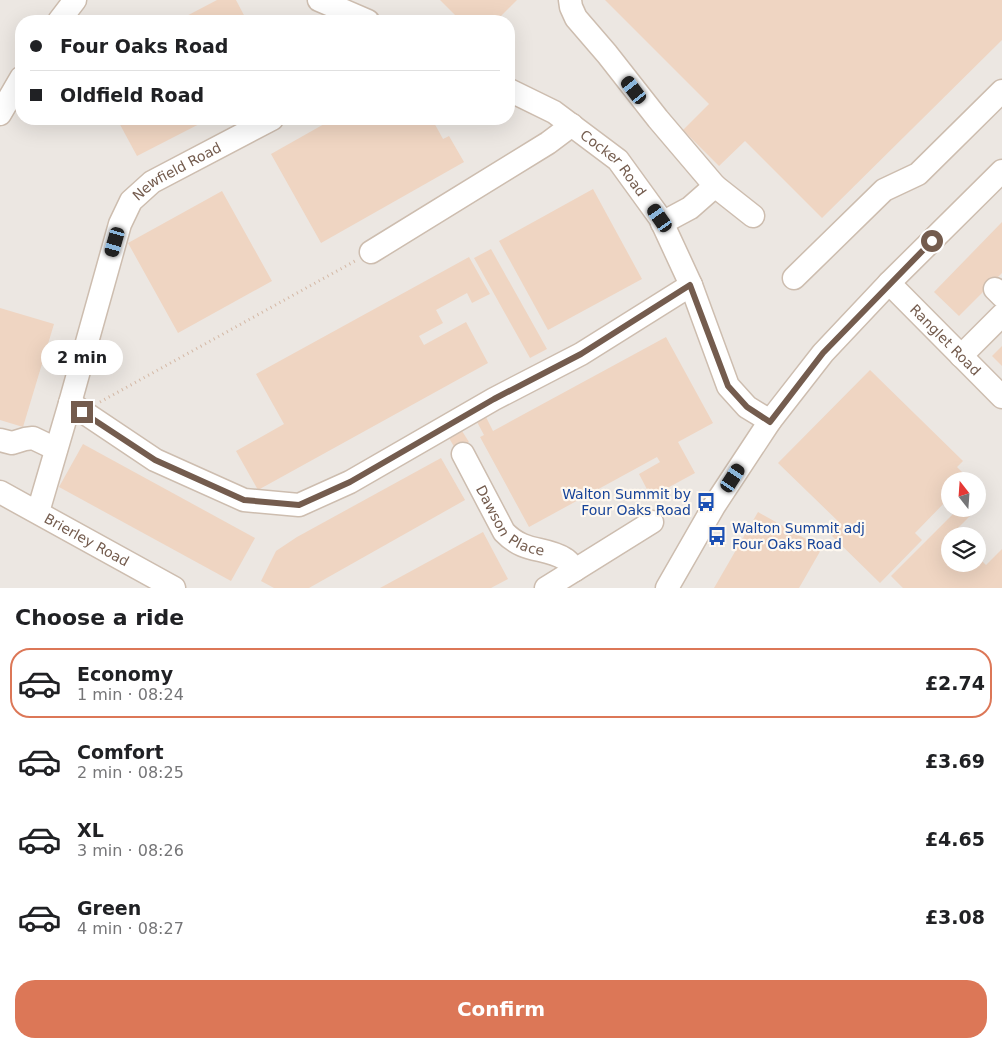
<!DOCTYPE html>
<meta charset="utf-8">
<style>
body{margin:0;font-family:"DejaVu Sans",sans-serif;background:#f6f6f6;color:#202124;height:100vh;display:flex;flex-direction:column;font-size:19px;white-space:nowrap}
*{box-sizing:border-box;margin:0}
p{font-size:16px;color:#757577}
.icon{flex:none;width:28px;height:28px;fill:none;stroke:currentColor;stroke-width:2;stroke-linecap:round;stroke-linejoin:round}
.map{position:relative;height:588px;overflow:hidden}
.panel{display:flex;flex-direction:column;background:#fff;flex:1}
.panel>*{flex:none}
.hud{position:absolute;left:15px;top:15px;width:500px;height:110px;border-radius:20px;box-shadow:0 5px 20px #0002;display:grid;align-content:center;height:110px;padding:0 15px;background:#fff}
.needle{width:32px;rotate:343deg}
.buttons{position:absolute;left:941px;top:472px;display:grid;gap:10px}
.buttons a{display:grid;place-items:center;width:45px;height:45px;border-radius:50%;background:#fff;box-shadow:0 5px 20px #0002;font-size:25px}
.end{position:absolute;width:22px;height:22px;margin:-11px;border:6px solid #745c4e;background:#fff;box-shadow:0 0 0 2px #fff}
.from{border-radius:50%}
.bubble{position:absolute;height:35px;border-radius:18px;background:#fff;box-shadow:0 5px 20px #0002;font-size:16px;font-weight:600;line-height:35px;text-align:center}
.car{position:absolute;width:15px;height:30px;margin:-15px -8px;border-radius:6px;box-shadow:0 0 4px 1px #0007;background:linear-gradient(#222 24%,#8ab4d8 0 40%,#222 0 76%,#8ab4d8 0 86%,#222 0)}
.hud b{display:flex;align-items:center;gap:18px;height:48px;font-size:19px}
.hud b+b{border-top:1px solid #e0e0e0}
.hud i{width:12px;height:12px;background:#202124}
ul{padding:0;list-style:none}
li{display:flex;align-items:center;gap:15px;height:70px;margin:0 10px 8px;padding:0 5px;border:2px solid transparent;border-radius:20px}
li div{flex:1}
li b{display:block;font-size:19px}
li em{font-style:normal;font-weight:600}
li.selected{border-color:#dc7757}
li>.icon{width:45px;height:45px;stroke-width:1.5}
h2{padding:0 15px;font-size:22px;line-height:60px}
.primary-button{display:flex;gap:10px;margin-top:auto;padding:10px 15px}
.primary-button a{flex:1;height:58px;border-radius:20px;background:#dc7757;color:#fff;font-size:20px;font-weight:600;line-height:58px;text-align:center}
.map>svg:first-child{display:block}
</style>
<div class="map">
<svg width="1002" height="588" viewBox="0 0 1002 588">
<rect width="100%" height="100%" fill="#fbf4e9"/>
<path fill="#ece7e2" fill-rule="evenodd" d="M0 0H1002V588H0ZM21 21H509V119H21ZM950 481H978V509H950ZM950 536H978V564H950Z"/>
<g fill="#efd5c2">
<path d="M217 0H236L247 21H177Z"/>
<path d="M440 0H517L496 21H461Z"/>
<path d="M605 0H1002V40L822 218 745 141 719 166 683 130 709 104Z"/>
<path d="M117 119H209L137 156Z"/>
<path d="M333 119H432L443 139 449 136 464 162 321 243 271 154Z"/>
<path d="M593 189 642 279 548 330 499 241Z"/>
<path d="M222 191 272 281 178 333 128 243Z"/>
<path d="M1002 222V273L959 316 934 292Z"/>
<path d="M491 249 547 349 530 358 474 258Z"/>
<path d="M469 257 490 294 472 303 467 293 436 310 443 323 419 336 424 345 466 322 488 363 258 490 236 451 284 424 256 374Z"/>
<path d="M0 308 54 324 23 427 0 420Z"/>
<path d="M666 337 713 423 678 442 695 473 651 497 639 474 660 462 657 457 529 527 480 437 484 435 476 420 485 415 493 431Z"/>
<path d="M1002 346V366L992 356Z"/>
<path d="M870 370 963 461 957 467 970 480 950 481V500L948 499 915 533 922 540 880 583 831 535 842 525 778 463Z"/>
<path d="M462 431 469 442 456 450 449 438Z"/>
<path d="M83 444 255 538 231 581 59 487Z"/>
<path d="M441 458 465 500 309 588H274L261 581 276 551 297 537Z"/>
<path d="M958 509H977L953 533 956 536H950V564H978V557L986 565 1002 549V588H903L891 576Z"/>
<path d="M758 512 822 548 799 588H714Z"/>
<path d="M483 532 508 579 491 588H380Z"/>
</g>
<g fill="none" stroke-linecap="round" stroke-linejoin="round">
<g stroke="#cdbdaf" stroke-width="25">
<g id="minor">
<path d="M319 0 368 21"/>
<path d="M570 0 571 7 576 18 607 54 658 119 715 186 690 208 662 223"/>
<path d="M59 21 75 0"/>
<path id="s1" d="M509 90 554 112 618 160 660 218 691 285 728 386 747 407 770 421"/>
<path d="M0 114 21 78"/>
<path d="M715 186 753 216"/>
<path d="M371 252 548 143 572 125"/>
<path d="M794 278 884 190 918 174 1002 91"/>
<path id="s2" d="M889 283 1002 397"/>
<path d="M995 289 1002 296"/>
<path d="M961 356 1002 315"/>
<path d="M70 403 155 460 244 500 299 505 350 482 494 399 581 354 691 285"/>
<path d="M0 440 12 443 25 439 33 438 56 449"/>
<path id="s3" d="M463 454 504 532C525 554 544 546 565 559 569 561 572 566 575 570"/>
<path id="s4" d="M0 492 174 588"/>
<path id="s5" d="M38 512 70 403 120 224 131 201 152 182 272 119"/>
<path d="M546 588 652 522"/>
<path d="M667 588 714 506 770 421 823 353 889 283 1002 171"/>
</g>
</g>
<path stroke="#d4b8a5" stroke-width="3" stroke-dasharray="1 4" stroke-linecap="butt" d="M100 402 355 261"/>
<use href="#minor" stroke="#fff" stroke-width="22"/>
</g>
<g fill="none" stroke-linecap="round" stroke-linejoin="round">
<path stroke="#745c4e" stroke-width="6" d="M82 412 155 460 244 500 299 505 350 482 494 399 581 354 690 285 728 386 747 407 770 422 823 353 932 241"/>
</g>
<defs>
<g id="bus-bare" transform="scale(1.5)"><path d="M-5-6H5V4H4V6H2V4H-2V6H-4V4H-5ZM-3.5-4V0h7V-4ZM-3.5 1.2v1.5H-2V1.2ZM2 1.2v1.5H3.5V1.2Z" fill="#1a4fb4" stroke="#fef8ef" stroke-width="2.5" paint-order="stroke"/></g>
</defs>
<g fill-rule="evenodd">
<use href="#bus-bare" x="706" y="502"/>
<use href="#bus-bare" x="717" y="536"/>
</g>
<g text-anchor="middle" stroke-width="4.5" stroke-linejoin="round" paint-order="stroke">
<g font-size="14" fill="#745c4e" stroke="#fef8ef">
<text dy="5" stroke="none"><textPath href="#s1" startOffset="129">Cocker Road</textPath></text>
<text dy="5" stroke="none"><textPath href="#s5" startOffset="380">Newfield Road</textPath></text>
<text dy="5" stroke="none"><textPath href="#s2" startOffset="80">Ranglet Road</textPath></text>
<text dy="5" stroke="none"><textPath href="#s3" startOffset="85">Dawson Place</textPath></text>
<text dy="5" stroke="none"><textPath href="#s4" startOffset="99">Brierley Road</textPath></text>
</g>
<g font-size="14" fill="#164399" stroke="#fef8ef" text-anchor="end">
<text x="691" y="499">Walton Summit by<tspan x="691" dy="16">Four Oaks Road</tspan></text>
<text x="732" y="533" text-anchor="start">Walton Summit adj<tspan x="732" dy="16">Four Oaks Road</tspan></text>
</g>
</g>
</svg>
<div class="buttons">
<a><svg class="needle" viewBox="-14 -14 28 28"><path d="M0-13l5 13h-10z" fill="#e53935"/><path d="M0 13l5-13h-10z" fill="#757577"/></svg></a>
<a><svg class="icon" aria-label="layers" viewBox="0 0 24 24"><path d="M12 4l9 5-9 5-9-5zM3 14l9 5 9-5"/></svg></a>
</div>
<i class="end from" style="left:932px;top:241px"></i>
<i class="end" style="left:82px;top:412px"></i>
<div class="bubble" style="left:41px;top:340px;width:82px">2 min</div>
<i class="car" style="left:634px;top:90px;rotate:323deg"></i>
<i class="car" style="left:660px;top:218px;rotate:325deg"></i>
<i class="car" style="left:115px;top:242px;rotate:196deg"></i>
<i class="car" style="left:733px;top:478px;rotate:33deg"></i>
<div class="hud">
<b><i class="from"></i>Four Oaks Road</b>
<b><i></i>Oldfield Road</b>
</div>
</div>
<section class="panel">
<h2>Choose a ride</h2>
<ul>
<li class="selected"><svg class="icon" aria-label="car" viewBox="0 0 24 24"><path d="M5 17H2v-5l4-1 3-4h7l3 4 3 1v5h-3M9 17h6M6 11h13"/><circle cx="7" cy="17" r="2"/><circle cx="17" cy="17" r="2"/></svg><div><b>Economy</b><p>1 min · 08:24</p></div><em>£2.74</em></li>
<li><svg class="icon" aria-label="car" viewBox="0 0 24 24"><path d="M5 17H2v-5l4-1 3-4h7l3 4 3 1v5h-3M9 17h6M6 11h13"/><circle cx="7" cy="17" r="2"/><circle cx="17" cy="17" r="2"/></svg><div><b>Comfort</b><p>2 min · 08:25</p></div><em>£3.69</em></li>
<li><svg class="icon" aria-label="car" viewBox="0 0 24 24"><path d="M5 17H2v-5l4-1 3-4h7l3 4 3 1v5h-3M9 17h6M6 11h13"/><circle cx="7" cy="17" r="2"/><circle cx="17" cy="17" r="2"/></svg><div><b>XL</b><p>3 min · 08:26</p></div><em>£4.65</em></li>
<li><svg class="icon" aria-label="car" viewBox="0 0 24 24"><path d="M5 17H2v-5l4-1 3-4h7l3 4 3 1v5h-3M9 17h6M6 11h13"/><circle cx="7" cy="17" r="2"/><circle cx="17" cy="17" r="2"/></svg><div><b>Green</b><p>4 min · 08:27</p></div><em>£3.08</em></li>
</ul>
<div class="primary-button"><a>Confirm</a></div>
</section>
